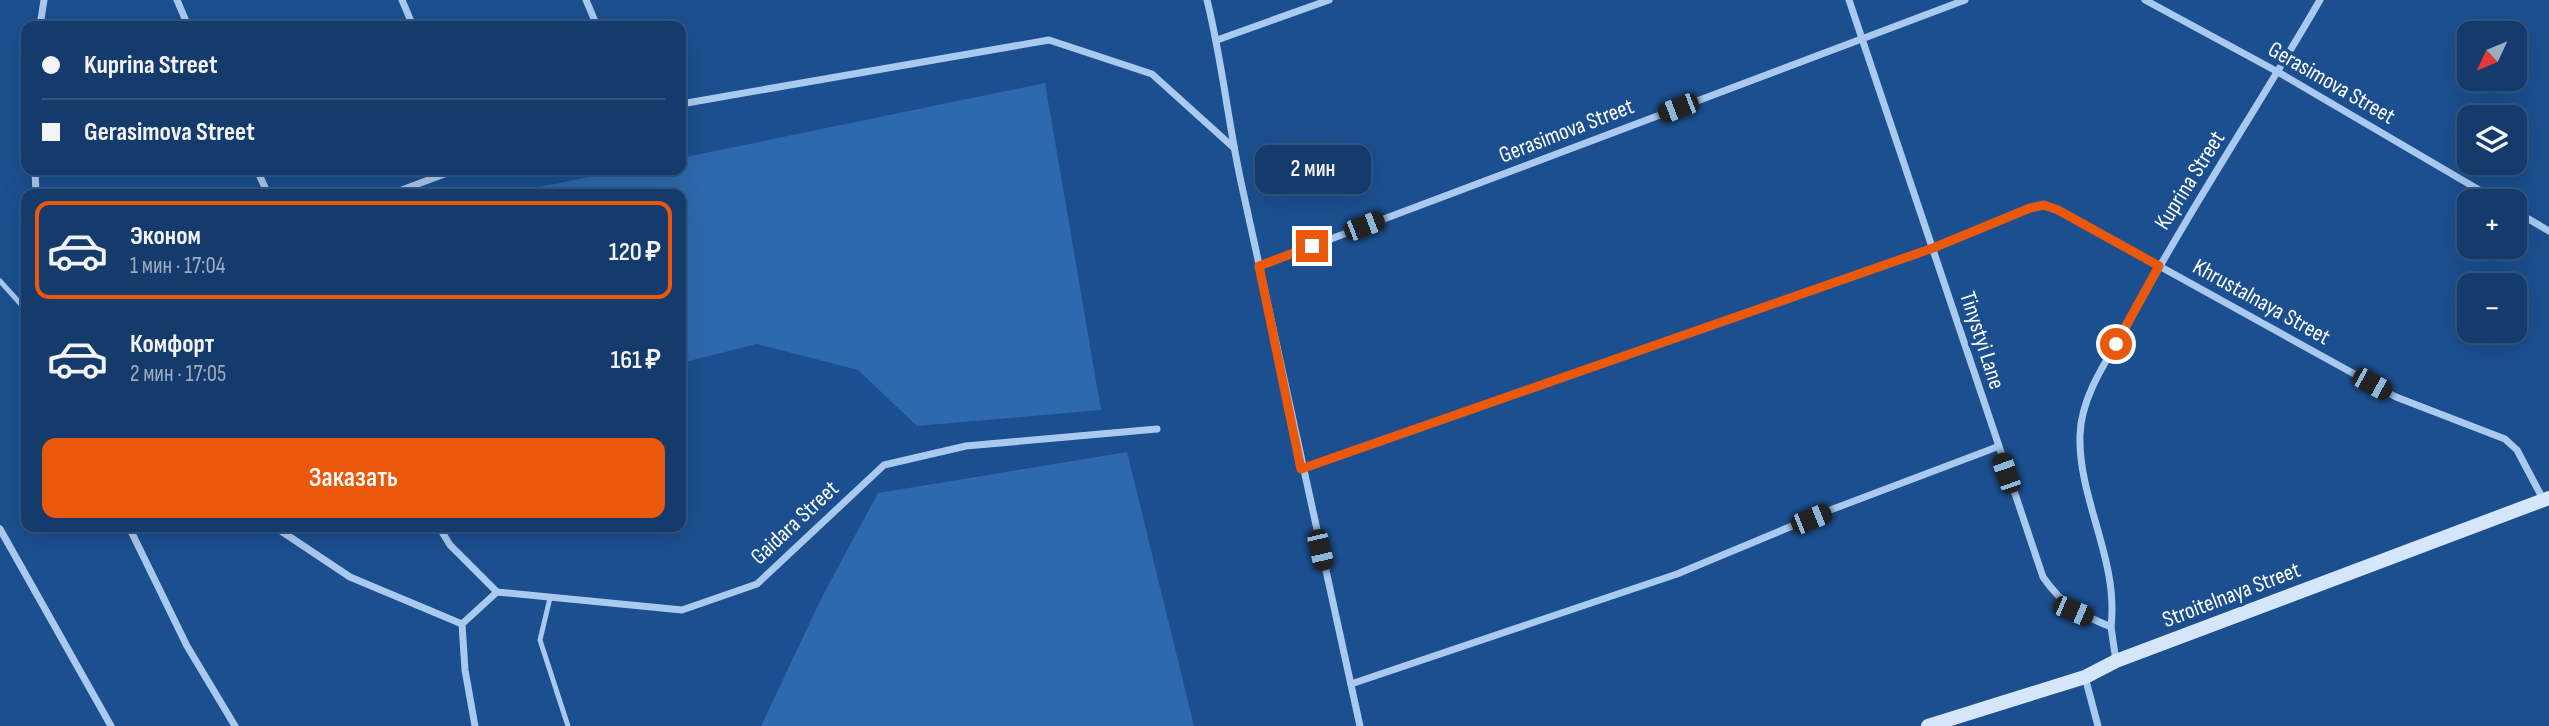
<!DOCTYPE html>
<html lang="ru">
<meta charset="utf-8">
<style>
body{margin:0;font-family:"Sofia Sans Condensed",sans-serif;background:#1d4271;color:#f1f3f6;height:100vh;display:flex;flex-direction:column;font-size:26px;white-space:nowrap}
*{box-sizing:border-box;margin:0}
p{font-size:23px;color:#9dadc1}
.icon{flex:none;width:38px;height:38px;fill:none;stroke:currentColor;stroke-width:2;stroke-linecap:round;stroke-linejoin:round}
.map{position:relative;flex:1;overflow:hidden}
.sheet{position:absolute;left:21px;top:189px;width:665px;height:343px;display:flex;flex-direction:column;background:#143b6b;border-radius:14px;box-shadow:0 7px 28px #0002,0 0 0 2px #33557e}
.sheet>*{flex:none}
.hud{position:absolute;left:21px;top:21px;width:665px;height:154px;border-radius:14px;box-shadow:0 7px 28px #0002,0 0 0 2px #33557e;display:grid;align-content:center;height:154px;padding:0 21px;background:#143b6b}
.needle{width:46px;rotate:226deg}
.tools{position:absolute;left:2457px;top:21px;display:grid;gap:14px}
.tools a{display:grid;place-items:center;width:70px;height:70px;border-radius:14px;background:#143b6b;box-shadow:0 7px 28px #0002,0 0 0 2px #33557e;font-size:35px}
.end{position:absolute;width:32px;height:32px;margin:-16px;border:9px solid #ea580c;background:#fff;box-shadow:0 0 0 4px #fff}
.from{border-radius:50%}
.bubble{position:absolute;height:49px;border-radius:14px;background:#143b6b;box-shadow:0 7px 28px #0002,0 0 0 2px #33557e;font-size:23px;font-weight:600;line-height:49px;text-align:center}
.car{position:absolute;width:21px;height:42px;margin:-21px -10px;border-radius:9px;box-shadow:0 0 5px 2px #0007;background:linear-gradient(#222 24%,#8ab4d8 0 40%,#222 0 76%,#8ab4d8 0 86%,#222 0)}
.hud b{display:flex;align-items:center;gap:24px;height:66px;font-size:26px}
.hud b+b{border-top:2px solid #33557e}
.hud i{width:18px;height:18px;background:#f1f3f6}
ul{padding:12px 0 0;list-style:none}
li{display:flex;align-items:center;gap:21px;height:98px;margin:0 14px 10px;padding:0 7px;border:4px solid transparent;border-radius:14px}
li div{flex:1}
li b{display:block;font-size:26px}
li em{font-style:normal;font-weight:600}
li.on{border-color:#ea580c}
li>.icon{width:63px;height:63px;stroke-width:1.5}
.action{display:flex;gap:14px;margin-top:auto;padding:14px 21px}
.action a{flex:1;height:80px;border-radius:14px;background:#ea580c;color:#fff;font-size:28px;font-weight:600;line-height:80px;text-align:center}
.map>svg:first-child{display:block}
</style>
<div class="map">
<svg width="2549" height="726" viewBox="0 0 2549 726">
<rect width="100%" height="100%" fill="#1b4f8f"/>
<g fill="#2e69ad">
<path d="M1045 83 1101 410 917 426 858 370 757 344 681 363V194H506L624 170H681V158Z"/>
<path d="M1127 452 1194 726H761L822 597 878 493Z"/>
</g>
<g fill="none" stroke-linecap="round" stroke-linejoin="round">
<g stroke="#a9c9ee" stroke-width="5">
<path d="M0 281 26 310"/>
<path d="M550 598 540 640 568 726"/>
</g>
<g stroke="#a9c9ee" stroke-width="7">
<path d="M177 0 188 26"/>
<path d="M402 0 413 26"/>
<path d="M586 0 597 26"/>
<path d="M1207 0C1222 60 1228 122 1241 182 1280 364 1320 545 1360 726"/>
<path d="M1849 0 2043 577C2064 607 2078 613 2111 627L2116 661"/>
<path d="M2145 0 2278 72 2498 201"/>
<path d="M40 26 44 0"/>
<path d="M1217 40 1329 0"/>
<path d="M681 104 1049 40 1152 74 1234 148"/>
<path d="M35 170 36 194"/>
<path d="M257 170 268 194"/>
<path d="M391 194 455 170"/>
<path d="M2515 211 2549 231"/>
<path d="M1259 266 1965 0"/>
<path d="M1301 469 1933 248 2030 208 2044 206 2058 210 2396 397 2505 439 2517 450 2543 499"/>
<path d="M129 527 187 646 235 726"/>
<path d="M275 527 350 577 462 624"/>
<path d="M439 527 450 545 497 592 682 610 757 584 884 465 966 446 1157 429"/>
<path d="M0 529 111 726"/>
<path d="M2111 627C2119 559 2078 500 2080 435 2081 395 2109 357 2128 324 2187 213 2257 109 2320 0"/>
<path d="M2085 677 2098 726"/>
<path d="M1351 684 1677 574 1833 509 1997 447"/>
<path d="M475 726 465 670 462 624 497 592"/>
</g>
<path stroke="#d6e6fa" stroke-width="14" d="M1928 726 2085 677 2116 661 2549 498"/>
</g>
<g fill="none" stroke-linecap="round" stroke-linejoin="round">
<path stroke="#ea580c" stroke-width="9" d="M1312 246 1259 266 1301 469 1933 248 2030 208 2044 205 2058 210 2159 266 2116 344"/>
</g>
<g text-anchor="middle" stroke-width="7" stroke-linejoin="round" paint-order="stroke">
<g font-size="23" fill="#fff" stroke="#1b4f8f">
<text transform="translate(2332 82) rotate(30)" y="8">Gerasimova Street</text>
<text transform="translate(1566 130) rotate(-21)" y="8">Gerasimova Street</text>
<text transform="translate(2189 180) rotate(-58)" y="8">Kuprina Street</text>
<text transform="translate(2262 301) rotate(29)" y="8">Khrustalnaya Street</text>
<text transform="translate(1983 340) rotate(72)" y="8">Tinystyi Lane</text>
<text transform="translate(794 522) rotate(-43)" y="8">Gaidara Street</text>
<text transform="translate(2231 594) rotate(-21)" y="8">Stroitelnaya Street</text>
</g>
</g>
</svg>
<div class="tools">
<a><svg class="needle" viewBox="-14 -14 28 28"><path d="M0-13l5 13h-10z" fill="#e53935"/><path d="M0 13l5-13h-10z" fill="#9dadc1"/></svg></a>
<a><svg class="icon" aria-label="layers" viewBox="0 0 24 24"><path d="M12 4l9 5-9 5-9-5zM3 14l9 5 9-5"/></svg></a>
<a>+</a>
<a>−</a>
</div>
<i class="end from" style="left:2116px;top:344px"></i>
<i class="end" style="left:1312px;top:246px"></i>
<div class="bubble" style="left:1255px;top:145px;width:116px">2 мин</div>
<i class="car" style="left:1678px;top:108px;rotate:249deg"></i>
<i class="car" style="left:1364px;top:226px;rotate:69deg"></i>
<i class="car" style="left:2372px;top:384px;rotate:119deg"></i>
<i class="car" style="left:2006px;top:473px;rotate:341deg"></i>
<i class="car" style="left:1811px;top:519px;rotate:68deg"></i>
<i class="car" style="left:1320px;top:550px;rotate:167deg"></i>
<i class="car" style="left:2073px;top:611px;rotate:113deg"></i>
<div class="hud">
<b><i class="from"></i>Kuprina Street</b>
<b><i></i>Gerasimova Street</b>
</div>
<section class="sheet">
<ul>
<li class="on"><svg class="icon" aria-label="car" viewBox="0 0 24 24"><path d="M5 17H2v-5l4-1 3-4h7l3 4 3 1v5h-3M9 17h6M6 11h13"/><circle cx="7" cy="17" r="2"/><circle cx="17" cy="17" r="2"/></svg><div><b>Эконом</b><p>1 мин · 17:04</p></div><em>120 ₽</em></li>
<li><svg class="icon" aria-label="car" viewBox="0 0 24 24"><path d="M5 17H2v-5l4-1 3-4h7l3 4 3 1v5h-3M9 17h6M6 11h13"/><circle cx="7" cy="17" r="2"/><circle cx="17" cy="17" r="2"/></svg><div><b>Комфорт</b><p>2 мин · 17:05</p></div><em>161 ₽</em></li>
</ul>
<div class="action"><a>Заказать</a></div>
</section>
</div>
